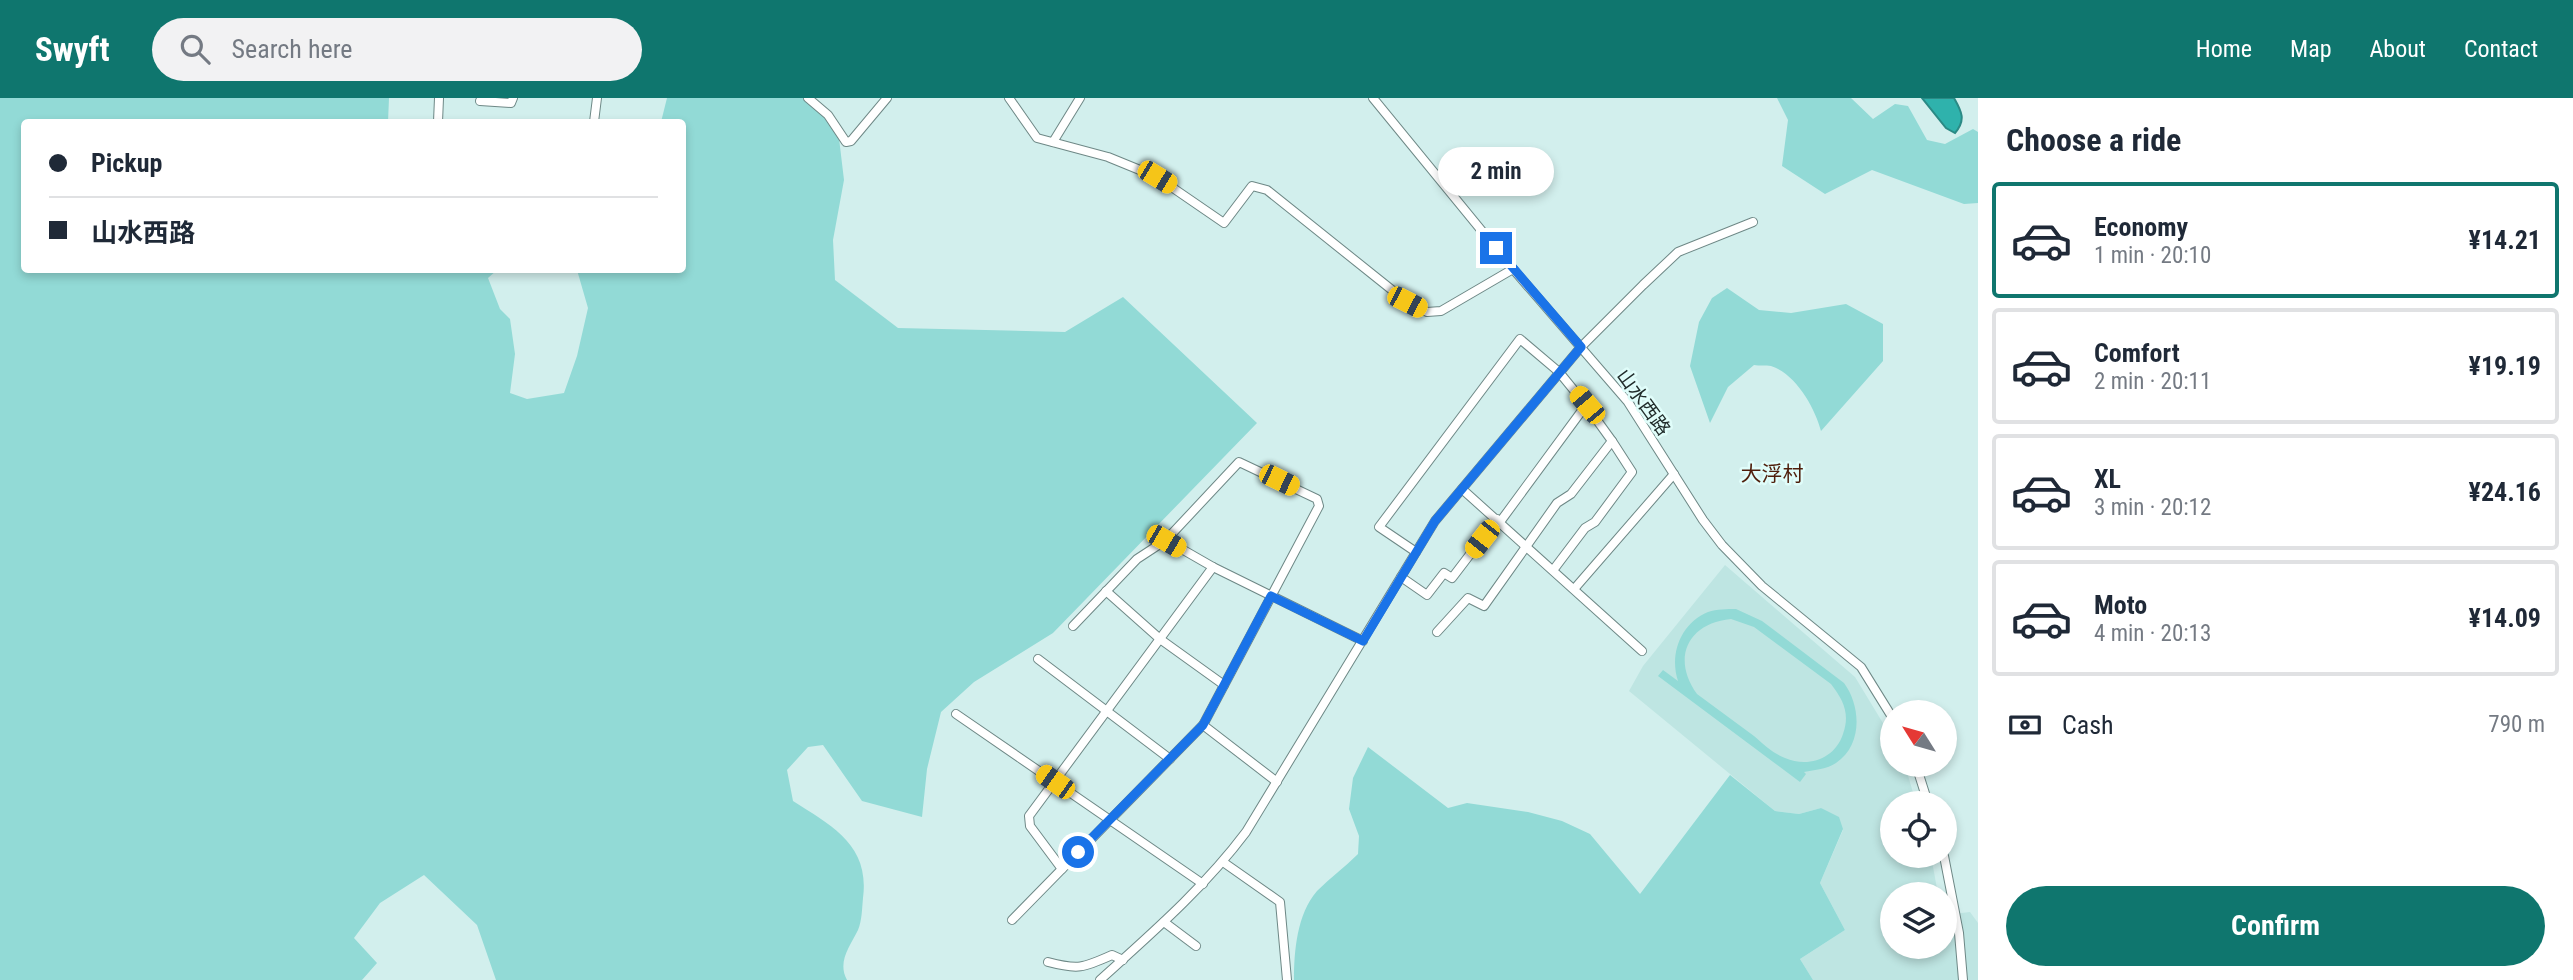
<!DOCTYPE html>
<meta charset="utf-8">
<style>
body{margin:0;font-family:"Roboto Condensed","Noto Sans SC",sans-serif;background:#f2f2f3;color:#1f2937;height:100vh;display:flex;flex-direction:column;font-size:26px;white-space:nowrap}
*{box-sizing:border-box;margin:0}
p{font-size:23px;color:#747a83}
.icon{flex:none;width:38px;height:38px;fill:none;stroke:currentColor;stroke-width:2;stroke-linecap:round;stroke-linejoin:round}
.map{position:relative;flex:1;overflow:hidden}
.sheet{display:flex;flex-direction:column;background:#fff;width:595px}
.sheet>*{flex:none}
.banner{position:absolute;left:21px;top:21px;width:665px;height:154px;border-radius:7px;box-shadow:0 4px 10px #0003;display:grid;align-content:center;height:154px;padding:0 28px;background:#fff}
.needle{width:46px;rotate:307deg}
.tools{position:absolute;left:1880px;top:602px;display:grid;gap:14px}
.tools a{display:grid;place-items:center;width:77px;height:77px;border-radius:50%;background:#fff;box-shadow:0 4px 10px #0003;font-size:35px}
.end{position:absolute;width:32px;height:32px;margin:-16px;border:9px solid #1a73e8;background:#fff;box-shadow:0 0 0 4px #fff}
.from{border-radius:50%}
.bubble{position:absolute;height:49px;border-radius:24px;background:#fff;box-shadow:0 4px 10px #0003;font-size:23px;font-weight:700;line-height:49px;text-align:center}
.car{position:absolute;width:21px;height:42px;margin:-21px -10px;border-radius:9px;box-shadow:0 0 5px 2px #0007;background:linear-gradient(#f5c518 24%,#345 0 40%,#f5c518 0 76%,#345 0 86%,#f5c518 0)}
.banner b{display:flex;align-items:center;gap:24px;height:66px;font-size:26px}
.banner b+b{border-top:2px solid #e0e1e3}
.banner i{width:18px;height:18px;background:#1f2937}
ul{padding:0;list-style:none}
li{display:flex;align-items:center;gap:21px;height:116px;margin:0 14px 10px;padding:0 14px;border:4px solid #e0e1e3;border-radius:7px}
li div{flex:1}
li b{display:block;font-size:26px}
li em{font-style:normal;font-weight:700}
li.active{border-color:#0f766e}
li>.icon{width:63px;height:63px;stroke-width:1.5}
h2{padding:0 28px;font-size:32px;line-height:84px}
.pay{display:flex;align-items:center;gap:18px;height:77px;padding:0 28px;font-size:26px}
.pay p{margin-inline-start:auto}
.primary-button{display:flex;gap:14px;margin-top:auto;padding:14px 28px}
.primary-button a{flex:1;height:80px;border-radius:42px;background:#0f766e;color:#fff;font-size:28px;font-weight:700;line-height:80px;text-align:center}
header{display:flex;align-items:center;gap:42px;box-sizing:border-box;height:98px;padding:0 35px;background:#0f766e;color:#fff}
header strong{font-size:33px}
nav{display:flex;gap:38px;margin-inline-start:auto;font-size:24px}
.search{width:490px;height:63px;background:#f2f2f3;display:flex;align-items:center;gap:18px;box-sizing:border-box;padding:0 24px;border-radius:38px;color:#747a83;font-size:26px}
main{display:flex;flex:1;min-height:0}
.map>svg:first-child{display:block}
</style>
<header>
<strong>Swyft</strong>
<div class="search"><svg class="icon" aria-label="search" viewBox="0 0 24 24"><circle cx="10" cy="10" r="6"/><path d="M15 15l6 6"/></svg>Search here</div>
<nav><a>Home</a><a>Map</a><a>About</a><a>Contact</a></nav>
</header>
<main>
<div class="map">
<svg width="1978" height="882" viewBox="0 0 1978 882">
<rect width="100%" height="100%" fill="#d2efed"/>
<path fill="#bee5e2" d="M1725 467 1855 579 1892 640V667H1905L1916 705H1892V758H1931L1938 796H1892V849H1944V817L1970 814 1978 825V882H1813L1800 861 1845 832 1820 785 1843 732 1821 710 1799 716 1775 713 1629 593 1643 568Z"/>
<g fill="#92dad6" fill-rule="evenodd">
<path d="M0 0H389L388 24H24V172H497L488 180 500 211 510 221 515 256 510 295 527 301 564 295 577 258 588 210 577 172H682V24H661L667 0H810L838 32 844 82 833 142 835 182 898 230 1065 234 1123 199 1257 325 1053 535 974 584 941 614 927 671 922 719 862 703 823 647 808 649 787 672 793 703C832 728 870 747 863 800 862 810 862 823 858 832 850 848 837 864 847 882H496L477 827 424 777 380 805 354 840 377 865 362 882H0Z"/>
<path d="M1777 0H1851L1873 21 1895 6 1908 8 1927 42 1945 46 1973 31 1978 34V105L1964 106 1872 72 1825 96 1782 68 1788 22Z"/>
<path d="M1727 190 1759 212 1791 215 1846 206 1883 226V263L1821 333C1815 310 1796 276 1771 268 1766 267 1759 268 1754 267L1728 289 1710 325 1690 268 1699 224 1712 200Z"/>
<path d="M1736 511 1762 523 1844 585C1861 608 1863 647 1836 665 1827 671 1815 672 1804 674L1806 676 1800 684 1658 578 1663 572 1678 583C1669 556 1681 525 1708 514 1717 511 1727 511 1736 511ZM1731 521 1754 529 1831 586C1844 603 1850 616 1843 636 1835 661 1808 670 1785 660 1774 656 1763 646 1754 638 1735 624 1716 610 1697 596 1671 560 1688 525 1731 521Z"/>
<path d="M1368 649 1448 710 1467 705 1528 714 1562 723 1590 736 1640 796 1730 677 1775 713 1799 716 1821 710 1839 719 1843 731 1820 785 1845 832 1800 861 1813 882H1294C1294 853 1297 816 1317 793 1330 780 1345 769 1358 756L1359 738 1349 711 1353 680Z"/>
</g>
<path fill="#2fb2ac" stroke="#2b8a85" stroke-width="2" d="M1922 0H1954C1962 14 1966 22 1955 35L1946 30Z"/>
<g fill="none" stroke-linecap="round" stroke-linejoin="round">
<g stroke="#6e8886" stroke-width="10">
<g id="minor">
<path d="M808 0 828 17 846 44 851 43 887 0"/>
<path d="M1009 0 1037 40 1108 59 1157 79 1224 125 1252 88 1267 92 1407 204 1427 214 1441 213 1513 171"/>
<path d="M1373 0 1513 171 1628 304 1703 422 1722 447 1762 488 1861 569 1892 619"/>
<path d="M480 3 511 5 513 0"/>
<path d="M438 24 439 0"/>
<path d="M594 24 597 0"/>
<path d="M1053 44 1080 0"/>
<path d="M1462 391 1642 553"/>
<path d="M1166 442 1213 469 1363 543"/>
<path d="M1416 454 1379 429 1520 241 1559 274 1586 307 1500 424"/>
<path d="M1554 471 1585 430 1595 424 1632 374 1612 343"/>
<path d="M1401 479 1427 497 1444 475 1452 480 1497 421"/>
<path d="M1575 490 1674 376"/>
<path d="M1106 493 1160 541 1224 587"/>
<path d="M1437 534 1468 500 1484 508 1557 405 1571 396 1612 343 1586 307"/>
<path d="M1038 561 1170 661"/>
<path d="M956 616 1203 786"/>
<path d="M1203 627 1277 684"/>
<path d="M1916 667 1928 705"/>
<path d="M1944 758 1959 835 1963 882"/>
<path d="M1223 764 1280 804 1287 882"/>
<path d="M1062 771 1030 728 1029 718 1213 469"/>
<path d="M1012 822 1203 627 1319 408 1317 401 1239 364 1166 442 1137 461 1073 528"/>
<path d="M1164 824 1196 848"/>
<path d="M1048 864C1078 872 1083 870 1112 857L1123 862"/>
<path d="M1100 882C1152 835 1204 790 1246 734L1435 423 1581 249 1643 187 1678 154 1753 124"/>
</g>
</g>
<use href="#minor" stroke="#fff" stroke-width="8"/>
</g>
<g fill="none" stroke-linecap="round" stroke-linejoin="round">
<path stroke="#1a73e8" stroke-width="9" d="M1078 754 1203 627 1271 498 1363 543 1435 423 1581 249 1496 150"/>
</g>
<g text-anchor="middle" stroke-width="5" stroke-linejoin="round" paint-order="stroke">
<g font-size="19" fill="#212c2b" stroke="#e0fdfa">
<text transform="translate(1644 304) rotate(54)" y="7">山水西路</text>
</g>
<g font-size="21" fill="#4f1e0b" stroke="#e0fdfa">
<text x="1772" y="383">大浮村</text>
</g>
</g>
</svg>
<div class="tools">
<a><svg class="needle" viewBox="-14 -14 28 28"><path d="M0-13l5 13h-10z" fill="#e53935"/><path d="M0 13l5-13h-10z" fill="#747a83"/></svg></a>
<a><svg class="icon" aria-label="locate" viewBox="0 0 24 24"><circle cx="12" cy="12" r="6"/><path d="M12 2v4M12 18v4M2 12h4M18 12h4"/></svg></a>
<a><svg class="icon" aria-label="layers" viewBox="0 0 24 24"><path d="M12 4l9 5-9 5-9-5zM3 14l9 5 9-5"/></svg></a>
</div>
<i class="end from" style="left:1078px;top:754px"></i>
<i class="end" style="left:1496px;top:150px"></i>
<div class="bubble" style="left:1438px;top:49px;width:116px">2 min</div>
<i class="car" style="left:1157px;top:79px;rotate:121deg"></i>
<i class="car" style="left:1407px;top:204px;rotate:117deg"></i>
<i class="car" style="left:1587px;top:307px;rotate:320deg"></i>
<i class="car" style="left:1279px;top:382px;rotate:116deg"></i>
<i class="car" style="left:1482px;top:441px;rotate:218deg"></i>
<i class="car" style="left:1166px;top:443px;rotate:120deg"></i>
<i class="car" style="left:1055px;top:684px;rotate:305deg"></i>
<div class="banner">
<b><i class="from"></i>Pickup</b>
<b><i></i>山水西路</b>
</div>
</div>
<section class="sheet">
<h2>Choose a ride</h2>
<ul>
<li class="active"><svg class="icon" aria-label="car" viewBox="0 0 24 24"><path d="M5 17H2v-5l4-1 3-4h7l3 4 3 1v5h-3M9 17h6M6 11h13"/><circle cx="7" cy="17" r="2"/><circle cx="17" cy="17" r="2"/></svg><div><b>Economy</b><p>1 min · 20:10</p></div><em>¥14.21</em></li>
<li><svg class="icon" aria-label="car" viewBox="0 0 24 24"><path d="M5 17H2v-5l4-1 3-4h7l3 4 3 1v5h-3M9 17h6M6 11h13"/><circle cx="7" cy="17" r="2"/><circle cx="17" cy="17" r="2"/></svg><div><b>Comfort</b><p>2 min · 20:11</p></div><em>¥19.19</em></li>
<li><svg class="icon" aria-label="car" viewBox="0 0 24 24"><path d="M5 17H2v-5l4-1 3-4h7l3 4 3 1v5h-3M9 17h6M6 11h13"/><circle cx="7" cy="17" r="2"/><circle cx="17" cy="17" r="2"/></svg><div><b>XL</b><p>3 min · 20:12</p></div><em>¥24.16</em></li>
<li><svg class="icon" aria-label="car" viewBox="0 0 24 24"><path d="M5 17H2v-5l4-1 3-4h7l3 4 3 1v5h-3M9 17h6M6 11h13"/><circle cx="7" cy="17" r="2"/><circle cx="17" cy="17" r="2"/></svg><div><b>Moto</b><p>4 min · 20:13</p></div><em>¥14.09</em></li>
</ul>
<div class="pay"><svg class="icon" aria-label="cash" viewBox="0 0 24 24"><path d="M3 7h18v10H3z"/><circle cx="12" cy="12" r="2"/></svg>Cash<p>790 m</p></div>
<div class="primary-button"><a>Confirm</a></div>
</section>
</main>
